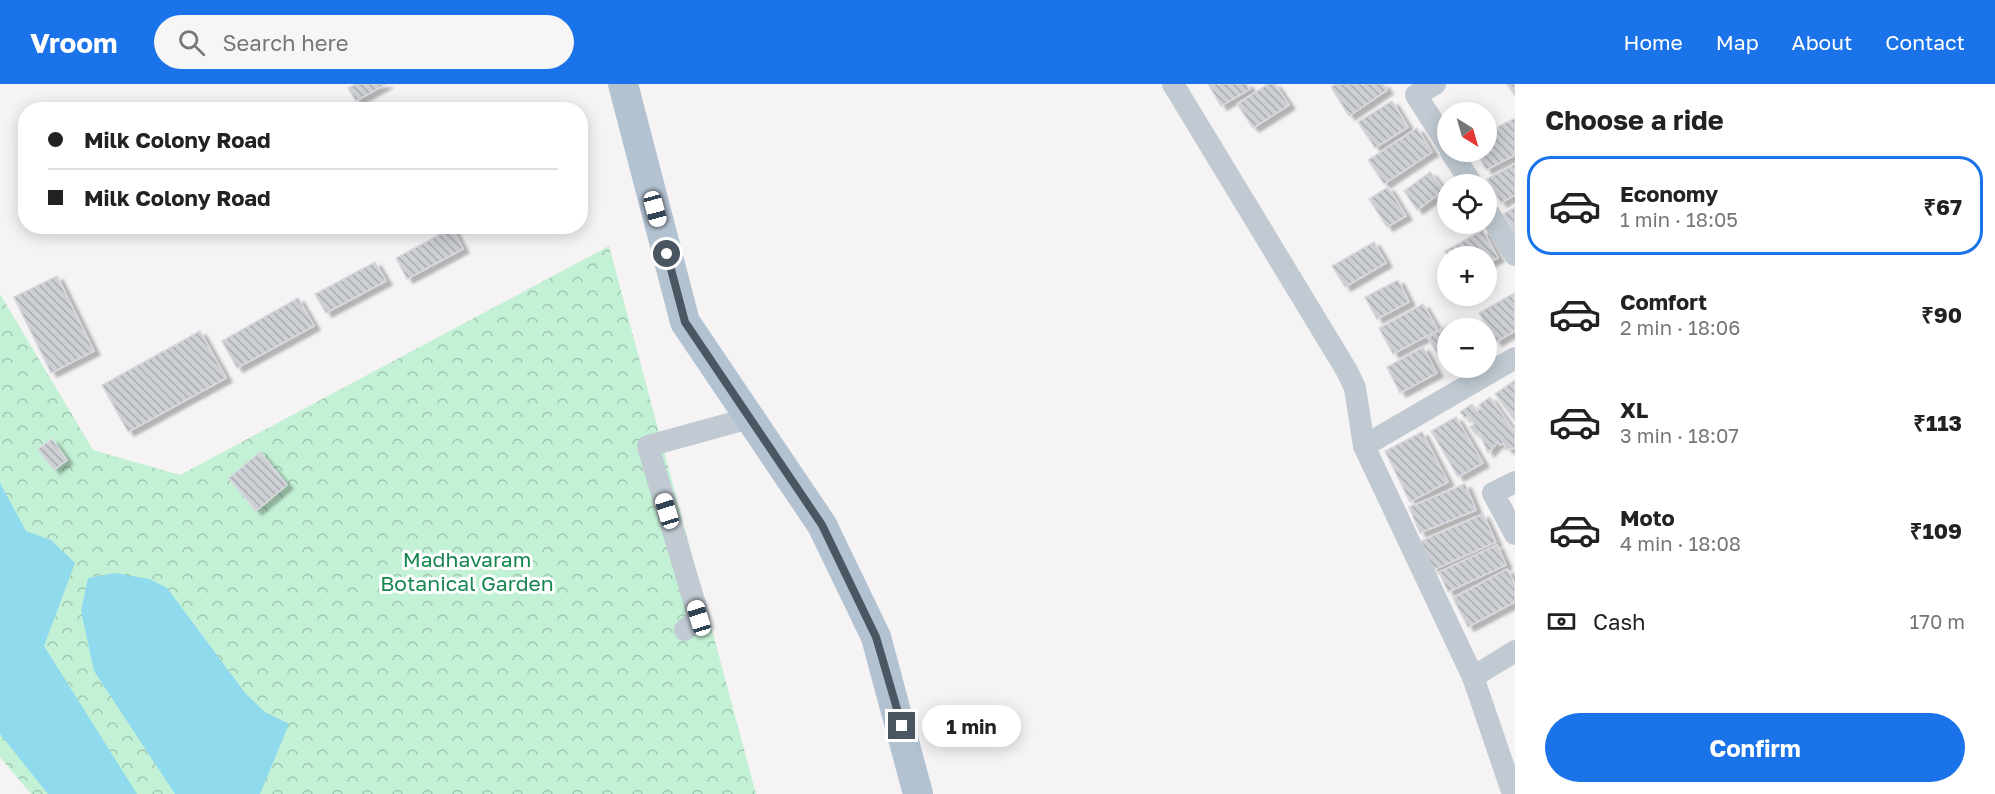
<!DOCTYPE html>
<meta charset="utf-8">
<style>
body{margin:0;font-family:"Golos Text",sans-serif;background:#f6f6f6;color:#222;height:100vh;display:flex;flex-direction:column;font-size:22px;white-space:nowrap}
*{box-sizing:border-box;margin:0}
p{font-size:20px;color:#767676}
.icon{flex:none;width:33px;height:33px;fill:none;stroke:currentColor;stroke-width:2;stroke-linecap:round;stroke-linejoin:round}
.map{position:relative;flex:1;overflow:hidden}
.sheet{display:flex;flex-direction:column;background:#fff;width:480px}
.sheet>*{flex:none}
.banner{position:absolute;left:18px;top:18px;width:570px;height:132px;border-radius:24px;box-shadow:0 3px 15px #0003;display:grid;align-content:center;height:132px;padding:0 30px;background:#fff}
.needle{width:39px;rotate:143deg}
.tools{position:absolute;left:1437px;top:18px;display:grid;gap:12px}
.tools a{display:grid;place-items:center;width:60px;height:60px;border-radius:50%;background:#fff;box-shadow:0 3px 15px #0003;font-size:30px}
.end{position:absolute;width:27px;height:27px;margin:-14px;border:8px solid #4a5661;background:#fff;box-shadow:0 0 0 3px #fff}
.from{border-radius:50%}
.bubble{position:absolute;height:42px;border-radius:21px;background:#fff;box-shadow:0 3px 15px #0003;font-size:20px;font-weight:700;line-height:42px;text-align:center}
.car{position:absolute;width:18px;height:36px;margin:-18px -9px;border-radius:8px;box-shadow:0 0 4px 2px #0007;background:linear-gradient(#fff 24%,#345 0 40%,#fff 0 76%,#345 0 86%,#fff 0)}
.banner b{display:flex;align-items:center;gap:21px;height:57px;font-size:22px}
.banner b+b{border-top:2px solid #e0e0e0}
.banner i{width:15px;height:15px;background:#222}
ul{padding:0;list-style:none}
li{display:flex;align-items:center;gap:18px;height:99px;margin:0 12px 9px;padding:0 18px;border:3px solid transparent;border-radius:24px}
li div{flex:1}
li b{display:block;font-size:22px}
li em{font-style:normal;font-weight:700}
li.current{border-color:#1a73e8}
li>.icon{width:54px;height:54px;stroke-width:1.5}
h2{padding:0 30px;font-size:27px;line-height:72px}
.pay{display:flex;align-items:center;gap:15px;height:66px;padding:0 30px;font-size:22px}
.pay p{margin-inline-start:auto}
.primary-button{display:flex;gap:12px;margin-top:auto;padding:12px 30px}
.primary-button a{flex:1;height:69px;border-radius:36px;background:#1a73e8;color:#fff;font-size:24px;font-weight:700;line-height:69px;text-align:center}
header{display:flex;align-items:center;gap:36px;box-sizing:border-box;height:84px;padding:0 30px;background:#1a73e8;color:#fff}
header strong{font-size:28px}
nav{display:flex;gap:33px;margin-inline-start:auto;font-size:21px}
.search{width:420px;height:54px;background:#f6f6f6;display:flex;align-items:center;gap:15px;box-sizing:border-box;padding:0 21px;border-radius:33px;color:#767676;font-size:22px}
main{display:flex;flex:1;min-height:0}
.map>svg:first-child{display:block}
</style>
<header>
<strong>Vroom</strong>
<div class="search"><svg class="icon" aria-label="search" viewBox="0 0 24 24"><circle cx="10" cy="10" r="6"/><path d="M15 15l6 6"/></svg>Search here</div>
<nav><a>Home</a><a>Map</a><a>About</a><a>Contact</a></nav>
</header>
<main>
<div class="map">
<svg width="1515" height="710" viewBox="0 0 1515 710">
<defs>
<pattern id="forest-crowns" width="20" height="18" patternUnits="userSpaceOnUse" patternTransform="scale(1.5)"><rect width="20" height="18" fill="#c3f1d5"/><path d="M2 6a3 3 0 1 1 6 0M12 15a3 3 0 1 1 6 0" fill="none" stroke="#a0c6b0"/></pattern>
<pattern id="building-back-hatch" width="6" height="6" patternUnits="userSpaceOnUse" patternTransform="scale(1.5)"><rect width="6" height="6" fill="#cdcfd5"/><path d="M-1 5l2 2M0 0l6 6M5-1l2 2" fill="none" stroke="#a8abb0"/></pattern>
<filter id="shadow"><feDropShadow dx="6" dy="4" stdDeviation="1.5" flood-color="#0004"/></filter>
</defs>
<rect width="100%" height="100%" fill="#f5f3f3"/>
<path fill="url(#forest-crowns)" d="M609 162 756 710H31L0 673V210L93 366 180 391Z"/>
<g fill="#90daee">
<path d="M0 399 26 447 51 456 75 479 44 562 137 710H48L0 650Z"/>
<path d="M115 489 149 495 167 504 246 610 265 628 289 640 260 710H175L94 587 81 527 88 494Z"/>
</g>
<g fill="url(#building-back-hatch)" stroke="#d7d9de" stroke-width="1.5" filter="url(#shadow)">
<path d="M356 0H386L356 17 348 4Z"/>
<path d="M1208 0H1247L1250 5 1221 22Z"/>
<path d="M1268 0H1275L1289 21 1253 44 1237 20Z"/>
<path d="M1336 0H1383L1387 6 1349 32 1331 3Z"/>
<path d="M1507 0H1515V12Z"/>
<path d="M1392 17 1408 43 1375 64 1358 38Z"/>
<path d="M1515 34V71L1486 86 1477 68H1486V49Z"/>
<path d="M1417 44 1432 68 1384 100 1368 76Z"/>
<path d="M1515 80V111L1501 119 1487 95Z"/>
<path d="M1430 88 1444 106 1417 126 1404 107Z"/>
<path d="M1388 103 1406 132 1387 143 1369 115Z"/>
<path d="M1515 123V149L1503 130Z"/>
<path d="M452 144 463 165 407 195 396 174Z"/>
<path d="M1483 146 1498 174 1486 180V172H1448L1445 167Z"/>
<path d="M1374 158 1386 179 1345 203 1332 182Z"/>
<path d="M375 178 386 197 326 229 315 210Z"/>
<path d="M57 192 94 267 51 289 14 213Z"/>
<path d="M1398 196 1409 218 1377 235 1365 213Z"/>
<path d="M1514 209 1515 247 1496 258 1479 229Z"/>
<path d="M298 214 314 242 237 284 222 257Z"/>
<path d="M1423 220 1438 246 1393 270 1379 244Z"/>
<path d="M1446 242 1448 276 1443 279 1428 254Z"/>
<path d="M200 247 226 294 128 348 102 301Z"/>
<path d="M1423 263 1437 289 1400 309 1387 283Z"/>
<path d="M1515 296V337L1495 310Z"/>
<path d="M1490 313 1513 346 1515 345V365H1507L1503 359 1500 361 1498 358 1488 369 1479 349 1476 351 1470 343 1474 340 1468 332 1465 334 1460 328 1472 320 1477 327 1481 324 1479 321Z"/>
<path d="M1456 333 1483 379 1458 393 1431 347Z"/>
<path d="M1422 348 1448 398 1410 418 1385 367Z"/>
<path d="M52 355 67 376 54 386 38 365Z"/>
<path d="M260 368 287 401 256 427 229 394Z"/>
<path d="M1465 400 1476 426 1420 449 1409 423Z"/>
<path d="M1483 430 1496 458 1433 486 1421 457Z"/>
<path d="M1497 461 1506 481 1448 508 1439 488Z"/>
<path d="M1507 485 1515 500V518L1468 543 1453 514Z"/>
</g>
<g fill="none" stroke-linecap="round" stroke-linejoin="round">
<g stroke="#c1cad2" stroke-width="22">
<path d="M1173 0 1347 287 1355 304 1364 362 1473 593 1513 710"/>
<path d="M1435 0 1416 11 1448 61"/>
<path d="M1451 68 1472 100"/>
<path d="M1486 125 1515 171"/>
<path d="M1364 362 1515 274"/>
<path d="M1515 398 1493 409 1515 450"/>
<path d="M685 546 699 534 648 362 750 334"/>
<path d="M1473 593 1515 567"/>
</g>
<path stroke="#b3c2d1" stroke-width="30" d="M623 0 685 238 822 441 876 553 918 710"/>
</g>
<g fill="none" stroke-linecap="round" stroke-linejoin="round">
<path stroke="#4a5661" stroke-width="8" d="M667 170 685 238 822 441 876 553 902 642"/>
</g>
<g text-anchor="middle" stroke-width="6" stroke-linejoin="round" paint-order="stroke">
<g font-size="21" fill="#17864f" stroke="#fff">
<text x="467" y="483">Madhavaram<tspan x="467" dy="24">Botanical Garden</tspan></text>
</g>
</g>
</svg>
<div class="tools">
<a><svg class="needle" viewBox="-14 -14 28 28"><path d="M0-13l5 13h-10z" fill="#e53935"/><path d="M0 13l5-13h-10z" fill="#767676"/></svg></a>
<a><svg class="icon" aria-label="locate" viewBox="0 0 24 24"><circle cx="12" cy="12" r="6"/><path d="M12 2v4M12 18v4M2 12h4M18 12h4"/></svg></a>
<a>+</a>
<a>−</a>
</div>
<i class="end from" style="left:667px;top:170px"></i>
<i class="end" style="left:902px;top:642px"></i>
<div class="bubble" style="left:922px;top:621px;width:99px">1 min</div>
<i class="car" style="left:655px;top:125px;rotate:165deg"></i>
<i class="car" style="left:667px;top:427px;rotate:343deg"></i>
<i class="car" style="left:699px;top:534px;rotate:343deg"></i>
<div class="banner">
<b><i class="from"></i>Milk Colony Road</b>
<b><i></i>Milk Colony Road</b>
</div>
</div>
<section class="sheet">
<h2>Choose a ride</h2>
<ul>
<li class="current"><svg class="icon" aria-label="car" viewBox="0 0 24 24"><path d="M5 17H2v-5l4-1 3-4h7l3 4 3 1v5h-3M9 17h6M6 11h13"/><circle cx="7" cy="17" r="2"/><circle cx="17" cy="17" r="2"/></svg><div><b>Economy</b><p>1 min · 18:05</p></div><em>₹67</em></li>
<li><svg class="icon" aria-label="car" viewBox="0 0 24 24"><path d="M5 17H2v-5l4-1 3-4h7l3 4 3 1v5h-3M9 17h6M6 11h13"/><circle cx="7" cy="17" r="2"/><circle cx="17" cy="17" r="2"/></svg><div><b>Comfort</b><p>2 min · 18:06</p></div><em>₹90</em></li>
<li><svg class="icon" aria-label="car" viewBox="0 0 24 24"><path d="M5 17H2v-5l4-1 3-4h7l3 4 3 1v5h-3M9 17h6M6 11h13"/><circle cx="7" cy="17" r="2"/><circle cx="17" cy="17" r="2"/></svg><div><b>XL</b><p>3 min · 18:07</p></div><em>₹113</em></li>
<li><svg class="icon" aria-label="car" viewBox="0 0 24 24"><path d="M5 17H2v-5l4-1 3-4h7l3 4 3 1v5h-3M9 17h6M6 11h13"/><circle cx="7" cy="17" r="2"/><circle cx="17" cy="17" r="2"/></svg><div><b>Moto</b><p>4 min · 18:08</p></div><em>₹109</em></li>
</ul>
<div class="pay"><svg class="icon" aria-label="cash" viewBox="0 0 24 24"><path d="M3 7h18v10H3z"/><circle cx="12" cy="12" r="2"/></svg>Cash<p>170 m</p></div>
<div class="primary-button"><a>Confirm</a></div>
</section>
</main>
